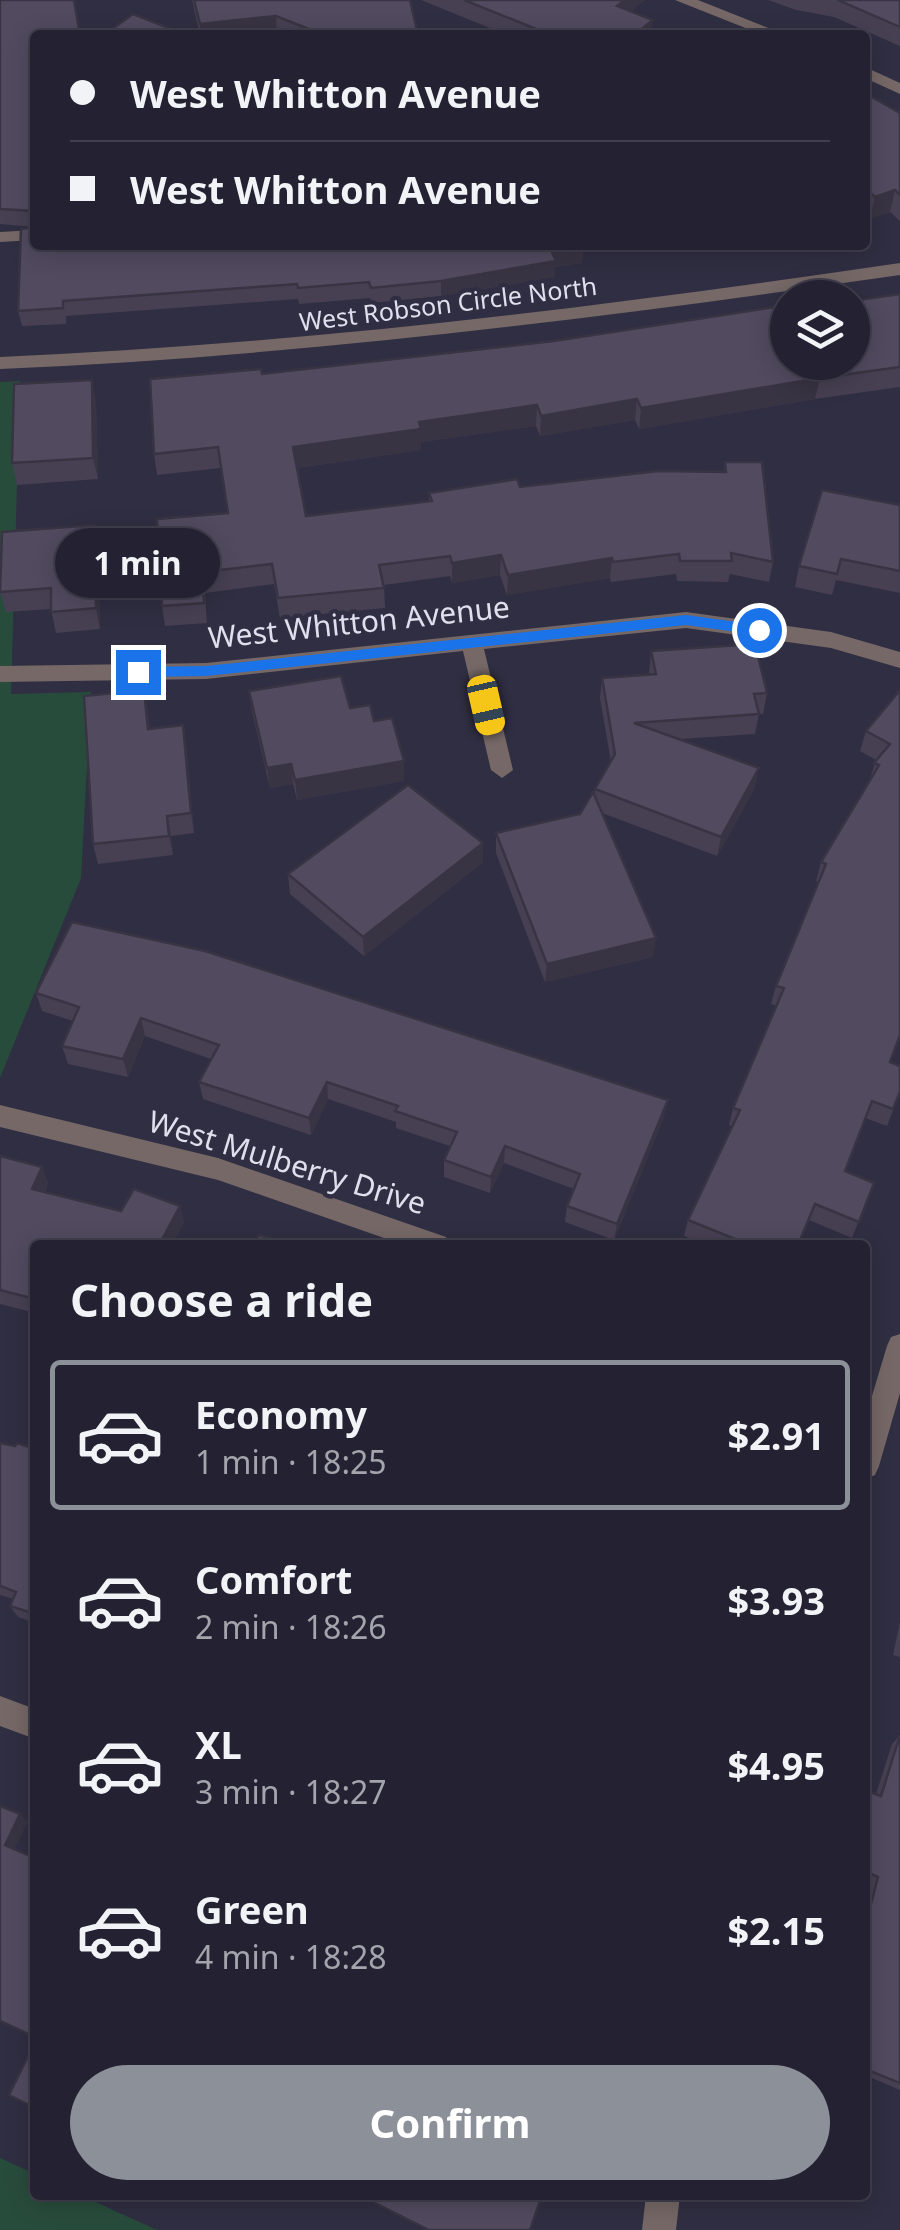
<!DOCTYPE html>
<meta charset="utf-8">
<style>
body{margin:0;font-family:"Noto Sans",sans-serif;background:#302f3e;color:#f1f3f6;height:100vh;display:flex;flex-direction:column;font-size:38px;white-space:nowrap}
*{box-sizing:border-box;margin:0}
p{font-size:32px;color:#a3a4ac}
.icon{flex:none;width:55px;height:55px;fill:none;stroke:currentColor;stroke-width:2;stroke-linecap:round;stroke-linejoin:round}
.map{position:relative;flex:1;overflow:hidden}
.side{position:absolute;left:30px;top:1240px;width:840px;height:960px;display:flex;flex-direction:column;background:#242232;border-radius:10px;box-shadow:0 5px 25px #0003,0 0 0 2px #413f4d}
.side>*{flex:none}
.hud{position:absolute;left:30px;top:30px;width:840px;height:220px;border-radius:10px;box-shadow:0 5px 25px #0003,0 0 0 2px #413f4d;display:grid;align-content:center;height:220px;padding:0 40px;background:#242232}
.tools{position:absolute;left:770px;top:280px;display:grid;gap:20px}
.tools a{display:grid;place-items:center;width:100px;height:100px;border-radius:50%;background:#242232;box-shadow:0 5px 25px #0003,0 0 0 2px #413f4d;font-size:50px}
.end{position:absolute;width:45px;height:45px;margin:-22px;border:12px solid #1a73e8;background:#fff;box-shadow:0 0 0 5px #fff}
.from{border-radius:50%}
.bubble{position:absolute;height:70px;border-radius:35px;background:#242232;box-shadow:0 5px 25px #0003,0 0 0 2px #413f4d;font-size:32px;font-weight:700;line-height:70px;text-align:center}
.car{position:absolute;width:30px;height:60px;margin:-30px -15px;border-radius:12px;box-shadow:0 0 8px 2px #0007;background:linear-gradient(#f5c518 24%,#345 0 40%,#f5c518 0 76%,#345 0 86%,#f5c518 0)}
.hud b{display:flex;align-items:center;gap:35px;height:95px;font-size:38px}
.hud b+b{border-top:2px solid #413f4d}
.hud i{width:25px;height:25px;background:#f1f3f6}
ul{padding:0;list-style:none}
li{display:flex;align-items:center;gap:30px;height:150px;margin:0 20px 15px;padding:0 20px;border:5px solid transparent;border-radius:10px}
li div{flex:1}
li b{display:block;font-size:38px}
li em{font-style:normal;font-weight:700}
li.current{border-color:#8c9099}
li>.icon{width:90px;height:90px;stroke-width:1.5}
h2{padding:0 40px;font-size:45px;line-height:120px}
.action{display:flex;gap:20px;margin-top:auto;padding:20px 40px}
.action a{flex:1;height:115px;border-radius:60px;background:#8c9099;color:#fff;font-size:40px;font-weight:700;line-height:115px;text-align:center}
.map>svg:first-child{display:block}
</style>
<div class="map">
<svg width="900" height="2230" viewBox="0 0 900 2230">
<rect width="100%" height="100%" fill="#302e42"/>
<g fill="#284c3c">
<path d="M20 381 11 694 91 692 81 878 0 1078V382Z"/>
<path d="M0 2158 35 2174V2195H80L157 2230H0Z"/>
</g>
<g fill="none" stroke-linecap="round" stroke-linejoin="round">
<g fill="#756866" fill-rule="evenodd">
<path d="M675 0H698L786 35H763Z"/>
<path d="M865 67 900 83V94L865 78Z"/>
<path d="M35 230V240L0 242V232Z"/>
<path d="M900 263V275C601 318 302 356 0 369V357C302 344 601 307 900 263Z"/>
<path d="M686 612 831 632 900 652V668L831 648 686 628 484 649 513 770 502 778 491 770 463 651 206 679 0 682V666L206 663Z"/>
<path d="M0 1105 218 1158 446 1237 450 1245H404L218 1180 0 1127Z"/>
<path d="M900 1334V1393L879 1466 875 1475 865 1479V1419L887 1346 891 1337Z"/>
<path d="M0 1696 35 1709V1739L0 1726Z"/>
<path d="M646 2195H680L676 2230H642Z"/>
</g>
</g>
<g fill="#474053">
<path d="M0 0 80 35 35 245 583 249 582 263 555 267V277L441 296 371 303 370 298 299 304 298 299 66 316V324L22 326 18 311 34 227 0 224Z"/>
<path d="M192 0H410L418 35H282L277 33 263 35H200Z"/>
<path d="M421 0H645L631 11 653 20 651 35H507Z"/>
<path d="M768 0H900V46L834 17 796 10Z"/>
<path d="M865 93 900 113V221L890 212 870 219 865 214Z"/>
<path d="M900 294V387L815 399 639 429 635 420 540 436 536 426 421 442V450L297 468 306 516 429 502V493L724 472 725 462 773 562 769 582 730 574 728 582 677 581 676 574 611 582 610 578 507 595 500 575 452 583 450 576 384 585 385 608 280 618 274 584 205 593 207 623 165 626 162 606 228 513 221 468 157 475 154 454 262 374 788 362Z"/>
<path d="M96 402 98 479 17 485 12 463Z"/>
<path d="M900 505V593L836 580 832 595 795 587 799 566Z"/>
<path d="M94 525 99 547 100 629 56 633 51 609 6 612 0 592Z"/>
<path d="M651 651 767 693 763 714H759L755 734 681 739 755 788 717 856 602 813 653 957 545 982 496 853V833L580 814 594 794 595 789 611 762 600 698 602 678 649 674Z"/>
<path d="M144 690 150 729 183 725 186 746 194 833 171 836 173 855 98 864 93 844Z"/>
<path d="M900 690 890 1062 900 1092 887 1126 865 1118 845 1171 874 1183 852 1238 809 1220 799 1245H707L684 1236 688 1220 732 1126 729 1125 733 1108 777 1006 771 1004 776 986 818 882 816 881 821 862 869 782 876 760 860 751 866 731Z"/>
<path d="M249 691 350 708 374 721 404 761V781L297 800 293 784 270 788 252 712Z"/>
<path d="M483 843V862L364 956 290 894 288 874Z"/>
<path d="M36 993 664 1117 614 1240 565 1222 567 1206 574 1189 504 1163 490 1193 444 1177V1160L450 1146 396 1128V1122L328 1099 311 1135 203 1099 199 1082 211 1059 145 1036 128 1077 68 1064 62 1046 73 1021 42 1011Z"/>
<path d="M0 1156 42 1167 48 1183 45 1192 121 1211 180 1206 184 1223 35 1245V1313L0 1304Z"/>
<path d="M0 1443 35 1449V1623L18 1617 10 1606 13 1599 0 1595Z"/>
<path d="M900 1622V1657L893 1655Z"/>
<path d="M900 1735V2090L865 2075V1902L870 1884 865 1881V1790L876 1794 892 1744Z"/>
</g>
<g fill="#393443">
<path d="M625 0H645L616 24 617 6Z"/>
<path d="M276 16 277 33 263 35H201L200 24Z"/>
<path d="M653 20 651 35H634Z"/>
<path d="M895 190 890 212 870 219 875 197Z"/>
<path d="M576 245H610L583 249 582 263 555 267V277L441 296V281Z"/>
<path d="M820 378 815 399 639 429 641 408Z"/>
<path d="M92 380 96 402 98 479 93 458Z"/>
<path d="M637 399 635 420 540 436 541 416Z"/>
<path d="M537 405 536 426 421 442V450L295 468 293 447 419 422Z"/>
<path d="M94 525 99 547 100 629 96 608Z"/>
<path d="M501 555 500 575 452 583V563Z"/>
<path d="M612 558 610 578 507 595 508 575Z"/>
<path d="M144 690 148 710 152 749 148 729Z"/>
<path d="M183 725 186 746 194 833 191 813Z"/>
<path d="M404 761V781L297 800 295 780Z"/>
<path d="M291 764 293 784 270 788 267 768Z"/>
<path d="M759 768 755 788 717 856 721 837Z"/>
<path d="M167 816 171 836 173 855 169 836Z"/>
<path d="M483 843V862L364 956 363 937Z"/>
<path d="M656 938 653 957 545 982 547 964Z"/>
<path d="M141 1018 145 1036 128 1077 123 1059Z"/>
<path d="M327 1082 328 1099 311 1135 309 1118Z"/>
<path d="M668 1100 664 1117 614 1240 617 1224Z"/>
<path d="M505 1146 504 1163 490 1193 491 1177Z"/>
<path d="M42 1167 48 1183 39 1205 32 1189Z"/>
<path d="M180 1206 184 1223 172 1245H159Z"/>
<path d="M20 1814 28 1822 13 1852 5 1845Z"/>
</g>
<g fill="#524b60" stroke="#393443" stroke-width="2.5">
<path d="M0 0H74L80 35H35V245H582L583 248 552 252 556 261 441 281 371 288 369 282 298 288 297 284 63 301V308L18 311 21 229 34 227V211L0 209Z"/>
<path d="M194 0H410L418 35H324L276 16 200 24Z"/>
<path d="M464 0H625L617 6 653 20 634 35H551Z"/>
<path d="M838 0H900V27Z"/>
<path d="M133 14 184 34V35H104Z"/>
<path d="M865 93 900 113V195L895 190 875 197 865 188Z"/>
<path d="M900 294V367L820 378 641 408 637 399 541 416 537 405 419 422 421 429 293 447 306 516 432 501 429 493 517 479 520 487 658 471 726 472 725 462H762L773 562 731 553 732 561H680L679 554 613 562 612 558 508 575 501 555 452 563 450 556 379 565 384 588 278 598 272 564 202 572 204 603 162 606 157 519 228 513 218 447 154 454 150 379 261 369 262 374 554 341 788 305V362H852V301Z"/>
<path d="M92 380 93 458 12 463 14 384Z"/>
<path d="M822 490 900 505V571L841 559 837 574 799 566Z"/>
<path d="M94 525 96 608 51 612V588L0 592 2 532Z"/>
<path d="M755 644 767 693 754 694 759 714 634 723 759 768 721 837 595 789 615 754 602 678 656 674 651 651Z"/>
<path d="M341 676 350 708 370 705 374 721 392 718 404 761 295 780 291 764 267 768 249 691Z"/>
<path d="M144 690 148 729 183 725 191 813 167 816 169 836 93 844 84 696Z"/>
<path d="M900 690V1035L890 1062 900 1066V1092L893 1109 872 1101 845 1171 874 1183 859 1222 815 1204 798 1245H750L688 1220 740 1110 733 1108 784 988 776 986 826 864 821 862 879 765 874 763 890 744 866 731Z"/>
<path d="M408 785 483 843 363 937 288 874Z"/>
<path d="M593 792 656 938 547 964 496 833 580 814Z"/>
<path d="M72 922 205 951 668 1100 617 1224 567 1206 580 1174 505 1146 491 1177 444 1160 457 1132 395 1111 398 1106 327 1082 309 1118 199 1082 219 1045 141 1018 123 1059 62 1046 79 1007 36 993Z"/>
<path d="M0 1156 42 1167 32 1189 121 1211 134 1189 180 1206 159 1245H35V1299L0 1290Z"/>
<path d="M259 1235 290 1245H254Z"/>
<path d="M0 1443 15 1446 17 1443 35 1449V1614L10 1606 16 1592 0 1586Z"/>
<path d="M900 1735V2083L865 2069V1927L878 1877 865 1871V1790L881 1796Z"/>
<path d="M0 1806 20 1814 5 1845 35 1858V2037L0 2021Z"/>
<path d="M35 2042V2108L9 2095Z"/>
<path d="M364 2195H542L530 2230H429L375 2203 376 2200Z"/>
</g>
<path fill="#1a73e8" d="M686 615 759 625 766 630 759 635 686 625 206 676 138 677 131 672 138 667 206 666Z"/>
<g text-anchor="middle" stroke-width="9" stroke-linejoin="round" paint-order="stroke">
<g font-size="25" fill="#e0dfed" stroke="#302e42">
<text transform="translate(448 304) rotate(-7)" y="9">West Robson Circle North</text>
</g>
<g font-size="30" fill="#e0dfed" stroke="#302e42">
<text transform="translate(359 623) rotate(-6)" y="10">West Whitton Avenue</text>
<text transform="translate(287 1163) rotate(17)" y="10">West Mulberry Drive</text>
</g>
</g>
</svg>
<div class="tools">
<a><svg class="icon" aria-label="layers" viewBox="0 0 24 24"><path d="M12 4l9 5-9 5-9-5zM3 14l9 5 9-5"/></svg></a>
</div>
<i class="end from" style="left:759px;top:630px"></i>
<i class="end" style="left:138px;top:672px"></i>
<div class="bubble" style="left:55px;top:528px;width:165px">1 min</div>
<i class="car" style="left:486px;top:705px;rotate:167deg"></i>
<div class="hud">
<b><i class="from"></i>West Whitton Avenue</b>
<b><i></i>West Whitton Avenue</b>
</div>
<section class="side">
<h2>Choose a ride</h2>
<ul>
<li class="current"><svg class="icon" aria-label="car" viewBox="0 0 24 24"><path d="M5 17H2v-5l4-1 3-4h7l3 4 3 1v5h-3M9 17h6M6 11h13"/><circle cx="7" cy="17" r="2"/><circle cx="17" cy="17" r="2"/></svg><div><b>Economy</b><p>1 min · 18:25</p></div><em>$2.91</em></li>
<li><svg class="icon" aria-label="car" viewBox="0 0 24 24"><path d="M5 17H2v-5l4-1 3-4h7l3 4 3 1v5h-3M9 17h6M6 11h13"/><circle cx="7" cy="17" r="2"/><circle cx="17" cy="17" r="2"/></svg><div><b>Comfort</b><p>2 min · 18:26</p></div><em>$3.93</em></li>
<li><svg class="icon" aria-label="car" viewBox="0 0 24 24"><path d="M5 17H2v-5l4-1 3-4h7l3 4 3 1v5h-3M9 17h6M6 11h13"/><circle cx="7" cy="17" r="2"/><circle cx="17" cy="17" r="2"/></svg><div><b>XL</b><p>3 min · 18:27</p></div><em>$4.95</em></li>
<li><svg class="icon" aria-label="car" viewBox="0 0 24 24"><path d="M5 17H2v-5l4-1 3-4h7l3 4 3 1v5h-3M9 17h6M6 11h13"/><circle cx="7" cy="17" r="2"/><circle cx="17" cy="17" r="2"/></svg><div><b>Green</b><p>4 min · 18:28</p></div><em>$2.15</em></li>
</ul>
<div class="action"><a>Confirm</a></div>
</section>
</div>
